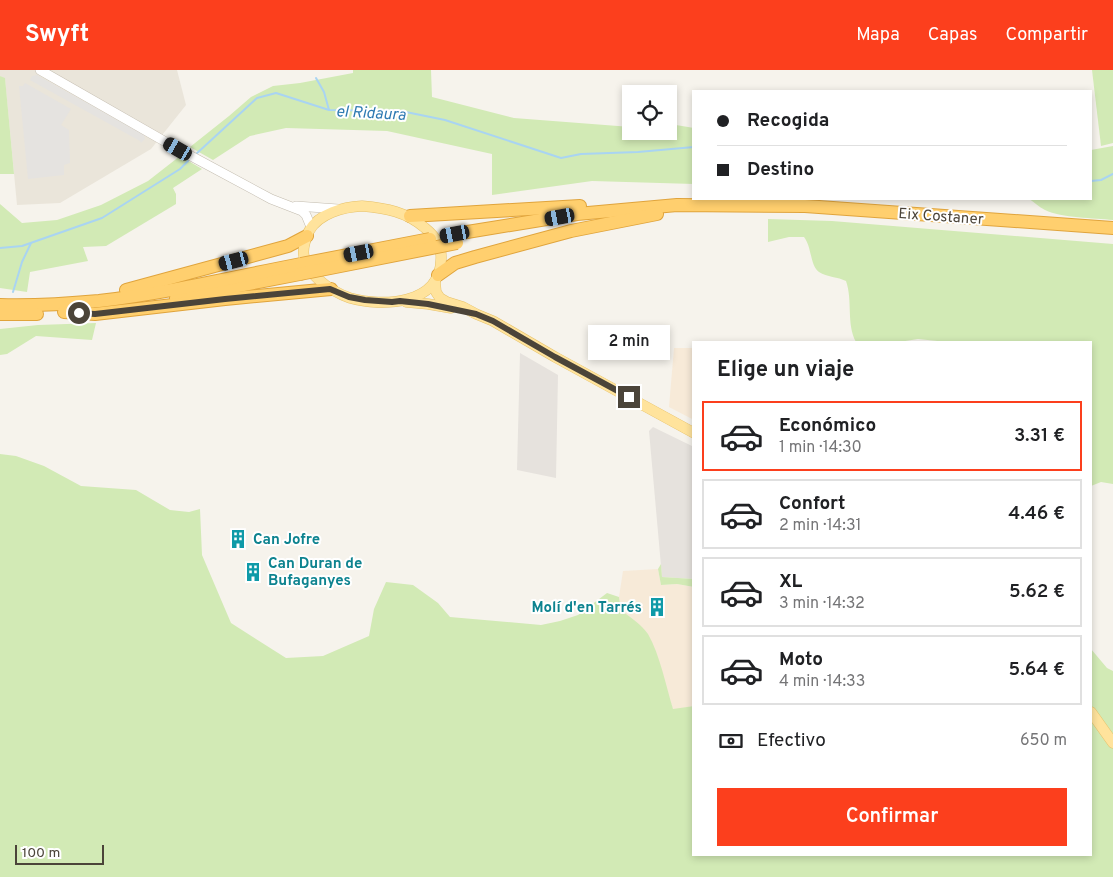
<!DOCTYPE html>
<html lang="es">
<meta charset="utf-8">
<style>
body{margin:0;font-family:Overpass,sans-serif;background:#f6f6f6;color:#202124;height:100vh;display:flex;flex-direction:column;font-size:19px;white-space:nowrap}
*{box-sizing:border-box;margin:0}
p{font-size:16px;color:#757577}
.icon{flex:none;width:28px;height:28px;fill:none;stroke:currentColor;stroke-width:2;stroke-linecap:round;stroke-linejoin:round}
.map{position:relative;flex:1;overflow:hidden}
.details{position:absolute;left:692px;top:271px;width:400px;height:515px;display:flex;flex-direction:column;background:#fff;border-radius:0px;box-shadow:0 2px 8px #0003}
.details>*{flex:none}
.hud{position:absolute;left:692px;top:20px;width:400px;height:110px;border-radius:0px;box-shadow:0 2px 8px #0003;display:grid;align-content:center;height:110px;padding:0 25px;background:#fff}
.tools{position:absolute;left:622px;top:15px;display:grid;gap:10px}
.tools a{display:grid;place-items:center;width:55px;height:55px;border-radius:0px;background:#fff;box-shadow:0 2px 8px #0003;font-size:25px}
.scale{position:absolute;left:15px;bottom:12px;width:89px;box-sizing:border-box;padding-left:5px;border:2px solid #4b4439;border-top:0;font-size:14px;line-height:18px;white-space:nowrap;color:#4b4439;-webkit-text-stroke:4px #fff;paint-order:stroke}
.end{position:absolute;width:22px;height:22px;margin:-11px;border:6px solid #4b4439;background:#fff;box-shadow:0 0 0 2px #fff}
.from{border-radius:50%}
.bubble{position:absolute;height:35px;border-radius:0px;background:#fff;box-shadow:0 2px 8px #0003;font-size:16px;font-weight:600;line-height:35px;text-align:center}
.car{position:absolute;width:15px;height:30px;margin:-15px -8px;border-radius:6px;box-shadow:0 0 4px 1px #0007;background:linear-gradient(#222 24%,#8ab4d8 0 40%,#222 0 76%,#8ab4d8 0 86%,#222 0)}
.hud b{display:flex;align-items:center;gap:18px;height:48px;font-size:19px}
.hud b+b{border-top:1px solid #e0e0e0}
.hud i{width:12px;height:12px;background:#202124}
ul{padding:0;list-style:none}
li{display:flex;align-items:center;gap:15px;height:70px;margin:0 10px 8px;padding:0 15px;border:2px solid #e0e0e0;border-radius:0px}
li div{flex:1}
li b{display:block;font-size:19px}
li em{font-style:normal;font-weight:600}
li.active{border-color:#fc3f1d}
li>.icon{width:45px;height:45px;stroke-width:1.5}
h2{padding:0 25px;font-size:22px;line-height:60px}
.pay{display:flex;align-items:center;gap:12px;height:55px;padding:0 25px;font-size:19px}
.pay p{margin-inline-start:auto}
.cta{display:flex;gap:10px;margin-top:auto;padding:10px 25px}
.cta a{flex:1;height:58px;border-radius:0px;background:#fc3f1d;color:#fff;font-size:20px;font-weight:600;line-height:58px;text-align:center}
header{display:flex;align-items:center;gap:30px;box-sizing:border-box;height:70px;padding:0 25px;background:#fc3f1d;color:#fff}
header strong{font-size:24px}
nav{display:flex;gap:28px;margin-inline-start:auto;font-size:18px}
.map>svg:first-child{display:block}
</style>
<header>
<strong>Swyft</strong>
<nav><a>Mapa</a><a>Capas</a><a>Compartir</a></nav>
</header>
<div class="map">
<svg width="1113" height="807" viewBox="0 0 1113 807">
<rect width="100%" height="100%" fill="#f6f3ec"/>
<path fill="#eae5da" d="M0 0H177L186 35 151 79 60 133 17 135 5 9 0 6Z"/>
<g fill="#f7ead8">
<path d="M674 278H694V350L669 337Z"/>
<path d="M658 499 661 515 677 514 694 517V636L673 640 658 589 647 563 633 549 621 540 619 527 623 501Z"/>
</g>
<g fill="#e6e2dd">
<path d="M520 283 558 305 556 408 517 400Z"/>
<path d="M653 357 694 377V509L662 507 649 361Z"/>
</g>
<g fill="#d2eab5">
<path d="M353 0H431L432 27 514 48 631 57V61H674L676 55 694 58V114L592 111 492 125V84L387 61 286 58 250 66 213 90 190 77 229 46 251 27 273 16 300 13 353 3Z"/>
<path d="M1092 0H1113V73L1101 76Z"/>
<path d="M0 6 5 8 14 104H0Z"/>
<path d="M1113 76V150C1094 148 1062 148 1045 140 1039 137 1034 132 1029 129H1091V80Z"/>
<path d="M180 86 202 99 173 118 176 124V134L106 176 83 177 88 191 30 202 27 222 0 218V134L22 153 57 150 101 135 148 111Z"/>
<path d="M768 149 832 151 1113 174V414L1101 412 1091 416V272H947L918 269 899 272H856C846 253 853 231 846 211 838 207 827 207 819 202 810 196 812 177 804 167H789L768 172Z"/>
<path d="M96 253 92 270 36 266 7 284 0 285V259L38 255Z"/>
<path d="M0 384 16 386 44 396 81 416 136 420 170 440 189 442 200 439 202 485 231 553 286 588 323 586 369 566 374 539 386 512 413 515 438 533 450 547 541 555 560 551 578 545 607 523 619 527 621 540C630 547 642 555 648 564 660 585 666 616 673 639L694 636V785H1091V579L1107 598 1113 601V807H0Z"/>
<path d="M661 494 662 507 694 509V517L677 514 661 515 658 499Z"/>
</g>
<g fill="#e5e3e0">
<path d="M37 5 144 65 145 69 141 73 140 71 30 10 32 6Z"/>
<path d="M25 13 71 39 61 55 69 60 70 93 64 95V105L28 109 19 16H23Z"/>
</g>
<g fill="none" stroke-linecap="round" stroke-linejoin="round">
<g stroke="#a9d4f2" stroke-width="2">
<path d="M316 8 324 22 329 40"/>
<path d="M195 85 257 28 276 23 329 40 401 41 445 50 561 88 581 84 638 82 694 77"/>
<path d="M1091 111 1101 110 1113 104"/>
<path d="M0 178 22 176 102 148 180 99 190 89"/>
<path d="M13 222 22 192 31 173"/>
</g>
<g stroke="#c2bbae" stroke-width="10">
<g id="tertiary">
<path d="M40 0 178 79 271 129 302 141 306 145 311 157"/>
<path d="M296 136 338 139"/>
</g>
</g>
<g stroke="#e6c16a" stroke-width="11">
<g id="primary">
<path d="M362 136C386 138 407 142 425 158 436 167 442 176 441 190 440 235 382 237 350 228 338 224 327 217 318 209 311 203 305 195 304 186 302 178 306 168 309 161 319 143 344 137 362 136Z"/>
<path d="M435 211 436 222 440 228 447 232 463 237 476 244 493 251 555 287 694 363"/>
<path d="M406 232 428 234 451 238"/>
<path d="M1091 642 1113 673"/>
</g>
</g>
<g stroke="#e0a43c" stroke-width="14">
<g id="motorway">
<path d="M410 146 580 136"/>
<path d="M455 164 577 144 677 135 805 136 1113 158"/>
<path d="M438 205 455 193 475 187 571 161 657 144"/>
<path d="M126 220 288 176 307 166"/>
<path d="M176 228 300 204"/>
<path d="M0 235C33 236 66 234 99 231 167 223 234 207 301 194"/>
<path d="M64 242 95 244 225 229 331 219"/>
<path d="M0 244H37"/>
</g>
</g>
<use href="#tertiary" stroke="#fff" stroke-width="9"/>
<use href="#primary" stroke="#ffe39c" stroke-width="10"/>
<use href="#motorway" stroke="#ffcf6e" stroke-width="12"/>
<g stroke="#e0a43c" stroke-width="14" stroke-linecap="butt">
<g id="motorway-bridge">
<path d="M301 194 430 169"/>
<path d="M300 204 457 173"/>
</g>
</g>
<use href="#motorway-bridge" stroke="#ffcf6e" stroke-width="12"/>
</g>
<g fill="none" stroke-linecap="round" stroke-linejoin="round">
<path stroke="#4b4439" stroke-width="6" d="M79 243 95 244 225 229 330 219 349 227 365 230 392 232 400 231 428 234 476 244 493 251 555 287 629 327"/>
</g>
<defs>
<g id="building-bare" transform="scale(1.5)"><path d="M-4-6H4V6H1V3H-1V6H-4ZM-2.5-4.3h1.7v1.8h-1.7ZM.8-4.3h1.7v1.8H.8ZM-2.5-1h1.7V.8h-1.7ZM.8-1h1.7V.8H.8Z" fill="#0f9aa8" stroke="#fff" stroke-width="2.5" paint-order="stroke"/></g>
</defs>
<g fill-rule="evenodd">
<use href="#building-bare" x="238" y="469"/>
<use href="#building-bare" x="253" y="502"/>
<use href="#building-bare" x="657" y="537"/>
</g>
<g text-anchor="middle" stroke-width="4" stroke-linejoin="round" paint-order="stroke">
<g font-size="15" fill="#4b4439" stroke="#fff">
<text transform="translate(941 146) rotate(4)" y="5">Eix Costaner</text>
</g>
<g font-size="15" font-weight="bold" fill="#0d838f" stroke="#fff" text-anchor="start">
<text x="253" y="474">Can Jofre</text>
<text x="268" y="498">Can Duran de<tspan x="268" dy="17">Bufaganyes</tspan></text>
<text x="642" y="542" text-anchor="end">Molí d'en Tarrés</text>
</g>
<g font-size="16" font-style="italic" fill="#2e7ab2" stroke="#fff">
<text transform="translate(371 42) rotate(3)" y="6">el Ridaura</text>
</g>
</g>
</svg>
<div class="tools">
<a><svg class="icon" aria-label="locate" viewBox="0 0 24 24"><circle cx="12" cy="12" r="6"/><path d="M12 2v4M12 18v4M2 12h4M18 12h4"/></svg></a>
</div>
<div class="scale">100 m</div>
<i class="end from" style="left:79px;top:243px"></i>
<i class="end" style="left:629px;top:327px"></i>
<div class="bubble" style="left:588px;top:255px;width:82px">2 min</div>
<i class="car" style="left:178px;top:79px;rotate:300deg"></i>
<i class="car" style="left:560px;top:147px;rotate:260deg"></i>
<i class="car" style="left:455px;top:164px;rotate:259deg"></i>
<i class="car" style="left:359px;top:183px;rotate:259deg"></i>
<i class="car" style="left:234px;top:191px;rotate:255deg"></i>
<div class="hud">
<b><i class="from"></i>Recogida</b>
<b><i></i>Destino</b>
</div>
<section class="details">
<h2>Elige un viaje</h2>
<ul>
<li class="active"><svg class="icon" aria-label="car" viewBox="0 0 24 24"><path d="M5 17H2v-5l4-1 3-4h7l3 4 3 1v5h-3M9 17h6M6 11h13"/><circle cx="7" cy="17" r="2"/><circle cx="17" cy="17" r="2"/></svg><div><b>Económico</b><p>1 min · 14:30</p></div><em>3.31 €</em></li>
<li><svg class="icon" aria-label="car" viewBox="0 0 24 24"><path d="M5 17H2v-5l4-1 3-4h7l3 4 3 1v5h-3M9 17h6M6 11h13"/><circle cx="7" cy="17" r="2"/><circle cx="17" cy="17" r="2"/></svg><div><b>Confort</b><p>2 min · 14:31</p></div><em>4.46 €</em></li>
<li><svg class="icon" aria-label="car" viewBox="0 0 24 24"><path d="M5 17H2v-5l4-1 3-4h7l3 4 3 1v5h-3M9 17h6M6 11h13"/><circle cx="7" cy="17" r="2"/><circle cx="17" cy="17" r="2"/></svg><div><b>XL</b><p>3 min · 14:32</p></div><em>5.62 €</em></li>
<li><svg class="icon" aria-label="car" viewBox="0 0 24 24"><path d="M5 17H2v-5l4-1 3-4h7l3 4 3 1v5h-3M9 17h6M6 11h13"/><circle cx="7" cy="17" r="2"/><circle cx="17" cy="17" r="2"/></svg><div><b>Moto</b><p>4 min · 14:33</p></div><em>5.64 €</em></li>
</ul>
<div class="pay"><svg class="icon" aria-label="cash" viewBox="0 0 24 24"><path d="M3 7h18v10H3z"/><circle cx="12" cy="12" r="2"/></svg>Efectivo<p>650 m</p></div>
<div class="cta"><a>Confirmar</a></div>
</section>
</div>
